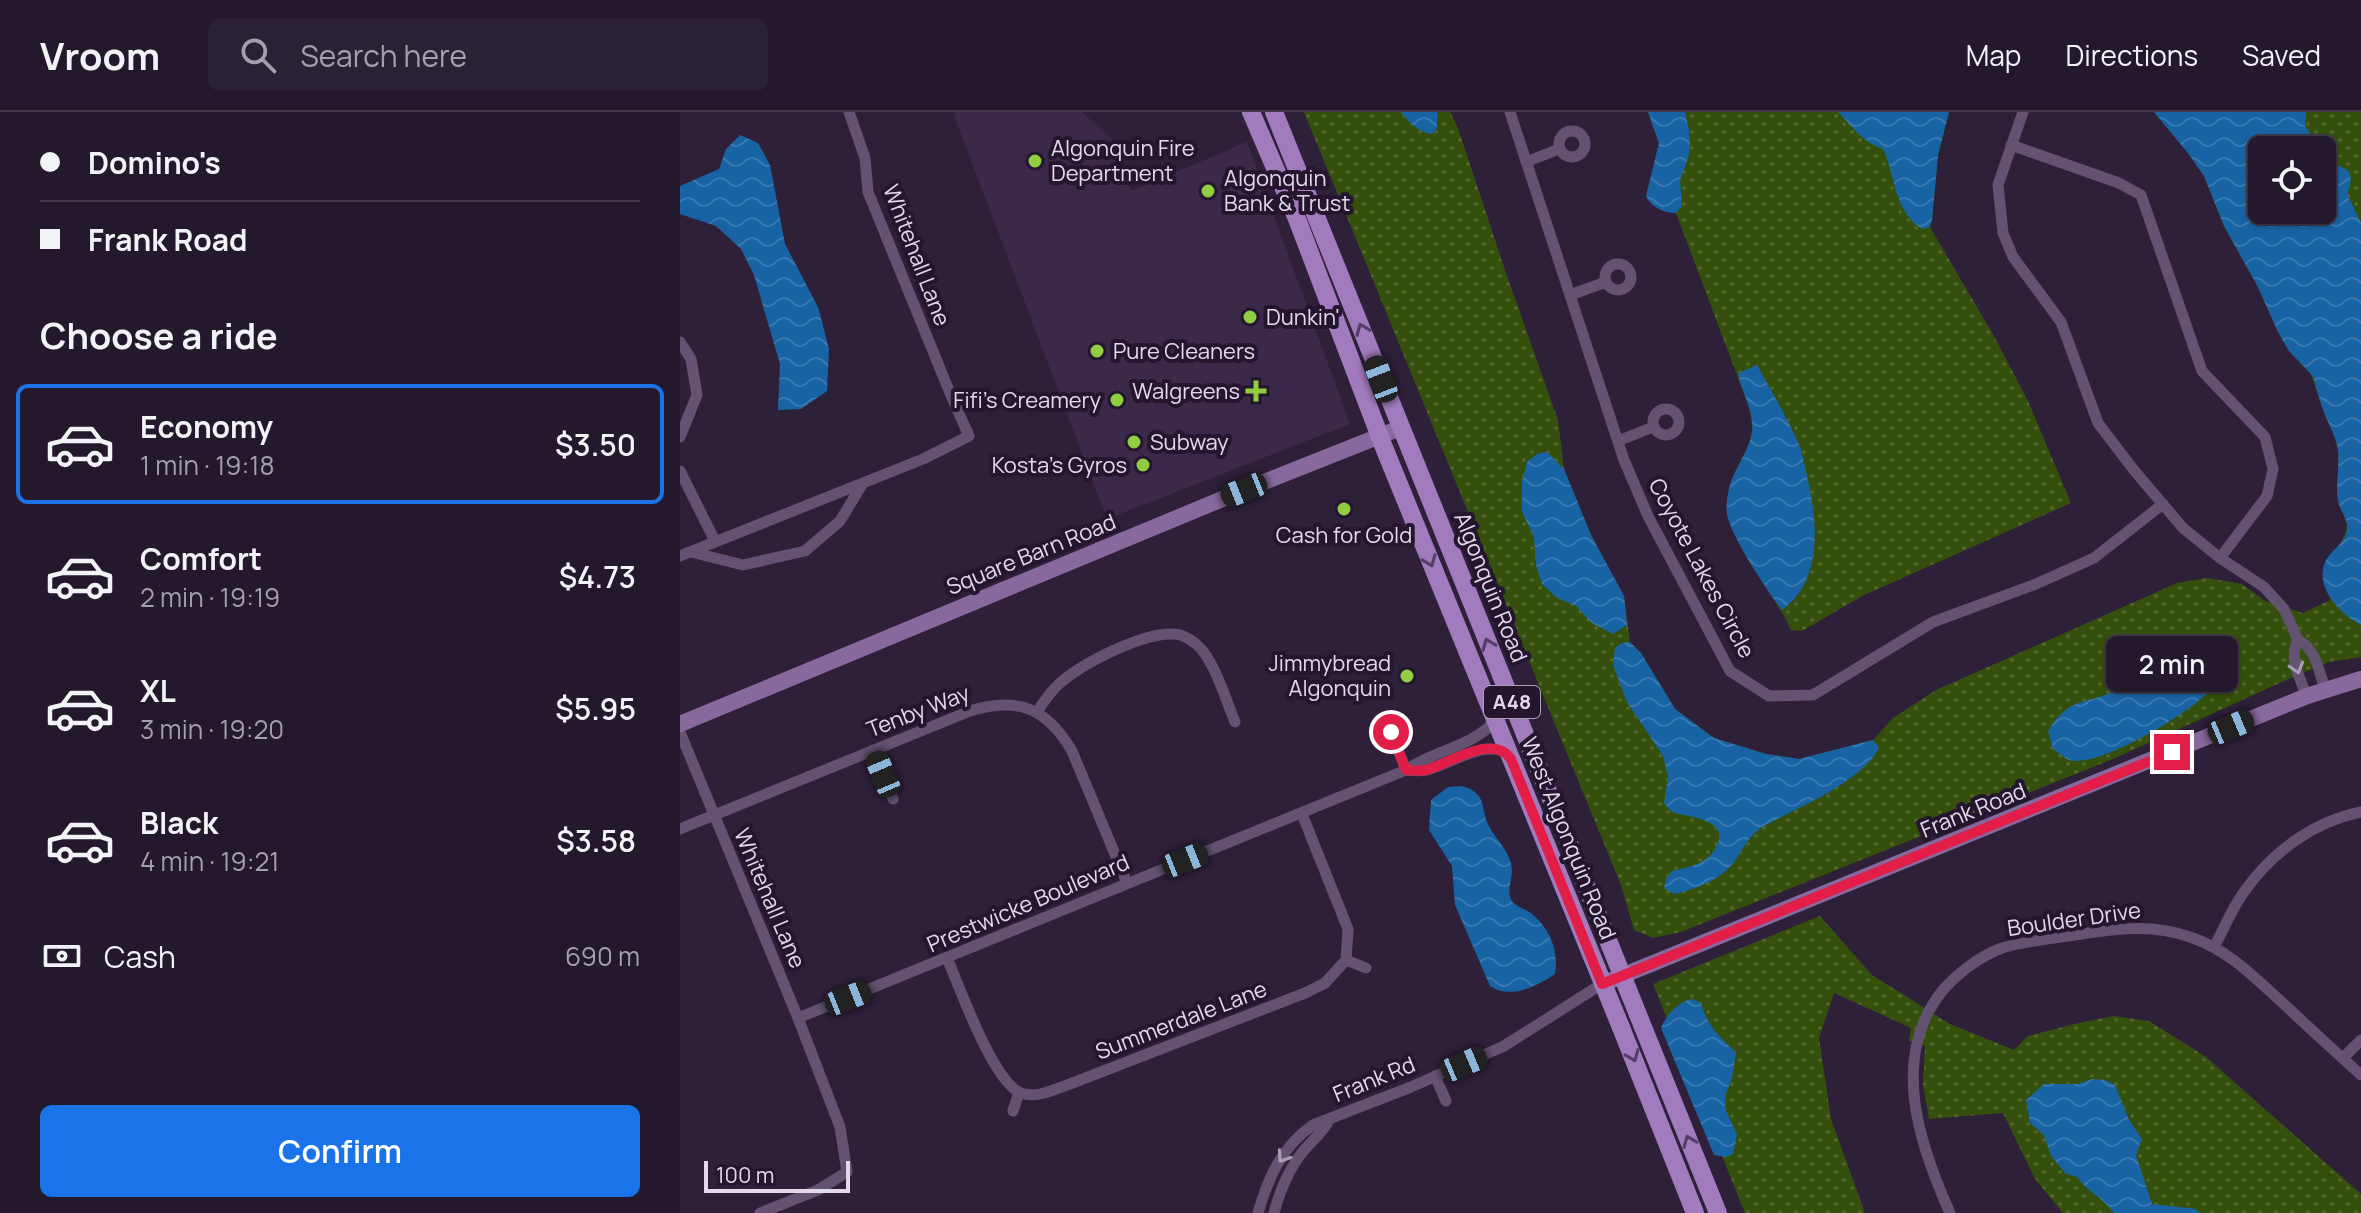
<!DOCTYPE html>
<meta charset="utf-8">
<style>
body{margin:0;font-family:Manrope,sans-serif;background:#2b2134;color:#f1f3f6;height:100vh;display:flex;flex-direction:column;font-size:30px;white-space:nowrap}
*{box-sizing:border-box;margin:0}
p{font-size:26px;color:#a3a0a9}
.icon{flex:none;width:44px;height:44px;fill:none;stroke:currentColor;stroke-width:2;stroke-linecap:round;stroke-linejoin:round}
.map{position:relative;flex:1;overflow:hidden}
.side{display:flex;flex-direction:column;background:#23182c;width:680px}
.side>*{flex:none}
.banner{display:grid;align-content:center;height:176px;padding:0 40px;background:#23182c}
.controls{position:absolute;left:1568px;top:24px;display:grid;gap:16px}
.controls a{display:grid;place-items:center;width:88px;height:88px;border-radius:12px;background:#23182c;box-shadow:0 2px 6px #0004,0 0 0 2px #403748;font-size:40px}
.scale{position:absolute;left:24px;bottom:20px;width:146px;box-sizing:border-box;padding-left:8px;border:4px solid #e2d9ea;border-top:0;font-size:22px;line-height:28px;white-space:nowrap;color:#e2d9ea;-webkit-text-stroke:6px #25162f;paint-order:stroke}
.end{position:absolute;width:36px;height:36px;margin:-18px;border:10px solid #e11d48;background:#fff;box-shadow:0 0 0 4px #fff}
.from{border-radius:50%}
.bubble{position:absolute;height:56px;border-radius:12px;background:#23182c;box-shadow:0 2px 6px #0004,0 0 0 2px #403748;font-size:26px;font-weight:600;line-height:56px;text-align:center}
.car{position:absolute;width:24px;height:48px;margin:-24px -12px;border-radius:10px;box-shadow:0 0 6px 2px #0007;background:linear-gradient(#222 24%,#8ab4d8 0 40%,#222 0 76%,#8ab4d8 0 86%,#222 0)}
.banner b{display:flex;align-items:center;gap:28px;height:76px;font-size:30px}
.banner b+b{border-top:2px solid #403748}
.banner i{width:20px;height:20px;background:#f1f3f6}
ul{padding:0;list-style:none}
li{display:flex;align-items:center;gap:24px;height:120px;margin:0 16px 12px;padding:0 24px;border:4px solid transparent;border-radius:12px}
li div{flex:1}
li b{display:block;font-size:30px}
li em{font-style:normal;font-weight:600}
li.current{border-color:#1a73e8}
li>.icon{width:72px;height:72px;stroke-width:1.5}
h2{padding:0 40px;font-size:36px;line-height:96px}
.pay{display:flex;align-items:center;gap:20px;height:88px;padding:0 40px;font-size:30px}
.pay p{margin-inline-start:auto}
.button{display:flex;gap:16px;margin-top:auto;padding:16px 40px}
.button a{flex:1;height:92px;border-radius:12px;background:#1a73e8;color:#fff;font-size:32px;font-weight:600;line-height:92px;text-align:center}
header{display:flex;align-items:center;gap:48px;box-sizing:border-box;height:112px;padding:0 40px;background:#23182c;border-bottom:2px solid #403748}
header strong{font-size:38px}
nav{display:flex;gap:44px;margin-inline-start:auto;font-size:28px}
.search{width:560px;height:72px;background:#2b2134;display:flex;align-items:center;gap:20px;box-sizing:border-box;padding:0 28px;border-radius:12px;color:#a3a0a9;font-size:30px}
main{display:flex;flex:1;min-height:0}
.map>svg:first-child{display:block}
</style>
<header>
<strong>Vroom</strong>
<div class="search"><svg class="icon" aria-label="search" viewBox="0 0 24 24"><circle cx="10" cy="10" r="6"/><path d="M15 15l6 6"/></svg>Search here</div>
<nav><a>Map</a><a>Directions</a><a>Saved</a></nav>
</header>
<main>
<section class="side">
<div class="banner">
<b><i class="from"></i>Domino's</b>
<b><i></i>Frank Road</b>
</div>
<h2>Choose a ride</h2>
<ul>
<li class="current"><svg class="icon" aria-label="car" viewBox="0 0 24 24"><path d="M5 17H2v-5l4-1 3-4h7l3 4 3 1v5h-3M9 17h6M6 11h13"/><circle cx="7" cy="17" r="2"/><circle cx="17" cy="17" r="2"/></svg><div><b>Economy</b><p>1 min · 19:18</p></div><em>$3.50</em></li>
<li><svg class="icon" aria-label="car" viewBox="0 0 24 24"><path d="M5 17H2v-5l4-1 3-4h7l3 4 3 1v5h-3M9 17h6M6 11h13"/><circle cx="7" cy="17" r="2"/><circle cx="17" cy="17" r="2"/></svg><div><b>Comfort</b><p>2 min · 19:19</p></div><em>$4.73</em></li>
<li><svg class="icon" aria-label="car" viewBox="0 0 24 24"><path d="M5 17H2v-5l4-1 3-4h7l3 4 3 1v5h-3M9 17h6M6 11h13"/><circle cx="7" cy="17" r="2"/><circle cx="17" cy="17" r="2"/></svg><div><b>XL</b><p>3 min · 19:20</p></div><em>$5.95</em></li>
<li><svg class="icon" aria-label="car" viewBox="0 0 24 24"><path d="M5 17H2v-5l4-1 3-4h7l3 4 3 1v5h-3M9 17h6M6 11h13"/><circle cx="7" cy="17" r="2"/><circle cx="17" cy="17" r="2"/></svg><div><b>Black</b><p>4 min · 19:21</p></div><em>$3.58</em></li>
</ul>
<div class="pay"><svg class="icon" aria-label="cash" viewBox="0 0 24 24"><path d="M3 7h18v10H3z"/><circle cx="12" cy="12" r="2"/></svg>Cash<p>690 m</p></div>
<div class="button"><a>Confirm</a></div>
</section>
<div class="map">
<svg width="1681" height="1101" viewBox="0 0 1681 1101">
<defs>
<pattern id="grass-dots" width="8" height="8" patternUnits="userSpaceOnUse" patternTransform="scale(2)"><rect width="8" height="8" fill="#35500c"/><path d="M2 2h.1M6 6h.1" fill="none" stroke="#526930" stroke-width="1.8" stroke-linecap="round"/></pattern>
<pattern id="water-waves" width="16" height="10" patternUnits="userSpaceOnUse" patternTransform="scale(2)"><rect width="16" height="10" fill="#1863a4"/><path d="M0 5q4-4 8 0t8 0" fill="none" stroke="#3979b1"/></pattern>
</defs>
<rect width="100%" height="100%" fill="#2f203a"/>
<path fill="#3a2948" d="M276 0H402L432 27 451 79 567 30 670 312 427 407 273 1Z"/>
<g fill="url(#grass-dots)" fill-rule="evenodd">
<path d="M624 0H770L778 16 826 161 878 308 884 357 911 423 944 484 950 530 961 541 995 597 1034 626 1086 642 1119 647 1193 628 1213 606 1256 578 1497 471 1527 466 1562 472 1585 489 1623 501 1650 488 1644 460 1645 450 1659 435 1666 419 1667 412 1658 389V338L1652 316 1645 303 1631 262 1609 239 1598 220 1578 175 1544 114 1524 64 1508 41 1474 0H1681V545L1649 550 1606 568 1433 647 1001 820 973 826 954 818 941 773ZM1582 38H1642V98H1582Z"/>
<path d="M968 0H1269L1258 43 1252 108 1250 115 1314 224 1348 289 1391 391 1182 484 1122 519 1111 518C1093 476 1040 426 1049 378 1052 359 1070 338 1072 320 1073 312 1070 302 1069 295L996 101C985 101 971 95 966 84L979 31Z"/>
<path d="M1140 804 1192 863 1270 912 1334 938 1348 924 1390 913 1433 904 1469 909 1526 945 1681 1082V1101H1383L1355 1067 1323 1001 1249 1007 1243 972 1245 934 1229 929 1231 916 1154 881 1139 926 1151 1007 1185 1101H1065L973 872Z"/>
</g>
<g fill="url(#water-waves)">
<path d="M721 0H757V16L753 22C737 20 731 12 721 0Z"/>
<path d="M968 0H1005L1009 18 1010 35 1008 46 1000 68 1002 94 996 101C984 101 971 95 966 84L979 31Z"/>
<path d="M1158 0H1269L1258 43 1252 108 1249 115 1242 117C1213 98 1216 65 1203 37 1182 30 1173 15 1158 0Z"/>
<path d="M1474 0H1626L1625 14 1642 38H1582V98H1642V38C1656 64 1680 47 1667 82L1681 111V513C1660 502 1633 475 1646 448 1653 436 1670 428 1667 412 1665 403 1659 396 1658 388 1655 372 1660 355 1658 338 1656 325 1650 315 1645 303 1641 292 1637 279 1634 267L1631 262 1609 239 1598 220 1578 175 1544 114 1524 64 1508 41Z"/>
<path d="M60 23 78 31 90 53 105 132 138 195 149 237 147 279 121 297 98 298 100 252 74 163 61 137 36 114 0 102V74L39 57 46 37Z"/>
<path d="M1077 253C1091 278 1106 304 1118 330 1122 339 1124 350 1126 360 1137 405 1145 467 1102 498 1087 478 1051 425 1047 402 1046 395 1047 384 1049 377 1053 358 1069 340 1072 320 1075 300 1061 280 1058 261Z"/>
<path d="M867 340 884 357 911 423 944 484 947 513 933 522 912 511 896 494 877 486 862 472 856 453 854 425 842 400V369L847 350 857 342Z"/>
<path d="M950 530 961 541 995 597 1034 626 1086 642 1119 647 1193 628 1199 636C1179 673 1116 695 1081 716 1069 724 1062 738 1054 750 1040 768 1016 777 994 782L984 776 986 767 992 759C1009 755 1025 753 1035 737 1052 710 1015 705 998 702 992 701 988 696 984 691L988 665 983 644 947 590 933 553 935 536 942 531Z"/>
<path d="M1482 557 1526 568 1533 575C1516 598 1418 657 1389 648 1384 646 1378 640 1373 637L1368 619C1389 586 1398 594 1430 581 1448 573 1463 563 1482 557Z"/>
<path d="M780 674C788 675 795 678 800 686 804 694 804 702 807 710 814 727 831 738 832 758 832 768 826 780 832 789 836 795 846 797 852 802 870 817 879 839 875 862 857 874 830 888 810 874L775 793 772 754 749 718 751 688 768 675Z"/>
<path d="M1012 887 1021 891C1027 913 1039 925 1056 940L1052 966 1046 982 1045 996 1057 1023 1053 1042 1047 1045 1034 1043 981 916C986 903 998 890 1012 887Z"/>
<path d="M1412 967 1425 968 1435 973 1449 1008 1462 1027 1456 1043 1472 1092 1516 1097 1520 1101H1434C1424 1086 1407 1080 1397 1065L1386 1062 1371 1044 1364 1023 1350 1011 1346 988 1364 972H1398Z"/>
</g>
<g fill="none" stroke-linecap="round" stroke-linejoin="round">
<g stroke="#645273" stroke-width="11">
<path d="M830 0 944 348 968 404 1050 559 1089 584 1133 583 1253 510 1356 472 1414 446 1483 392"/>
<path d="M1343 0 1318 73 1323 121 1333 145 1381 210 1418 311 1453 357 1503 416 1540 446 1584 475 1604 497 1618 528C1636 536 1639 560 1645 577"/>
<circle cx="892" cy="32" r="13"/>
<path d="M1331 33 1439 71 1461 83 1522 259 1585 325 1593 357 1587 384 1540 446"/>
<path d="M846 50 879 37"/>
<circle cx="938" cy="165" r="13"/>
<path d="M890 183 926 170"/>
<path d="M0 230 11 247 17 283 0 325"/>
<circle cx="986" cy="310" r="13"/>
<path d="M938 329 973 315"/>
<path d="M0 359 35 429"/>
<path d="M11 440 63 453 125 439 160 409 183 371"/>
<path d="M0 444 243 347 289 324 270 281 188 80 185 46 169 0"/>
<path d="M1618 528C1608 545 1620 567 1627 584"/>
<path d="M357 600C364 589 371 579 380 571 403 551 463 520 494 522 502 522 510 527 516 532 534 546 546 589 555 610"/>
<path d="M0 620 118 906 160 1015 167 1060 138 1078 80 1101"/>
<path d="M711 620 726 658"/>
<path d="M193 638 213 687"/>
<path d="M727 658C734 659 740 659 747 658 770 652 807 626 828 642"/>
<path d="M622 702 668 817 666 848"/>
<path d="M0 717 290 599C337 584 367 596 392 639L447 771"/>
<path d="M1534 835C1544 817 1552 796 1564 780 1592 740 1633 710 1681 700"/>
<path d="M267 846C280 876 313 970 341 981 357 987 375 977 390 972L625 881 645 871 666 848 686 856"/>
<path d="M118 906 726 658C756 637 791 636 816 608"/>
<path d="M1663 946 1681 928"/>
<path d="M755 964 766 989"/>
<path d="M333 999 339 980"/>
<path d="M578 1101C588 1066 602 1034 633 1013L731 975 824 934 922 872"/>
<path d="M594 1101C600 1078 609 1056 625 1037 634 1027 643 1020 649 1008"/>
<path d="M1270 1101C1239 1032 1209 944 1263 878 1278 861 1300 844 1322 836 1342 830 1366 827 1387 824 1432 818 1469 810 1513 826 1550 839 1576 867 1605 893 1630 917 1656 940 1681 963"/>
</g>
<g stroke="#87699d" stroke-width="16">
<path d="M0 612 564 378 720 316"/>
<path d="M922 872 1627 584 1681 567"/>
</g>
<g stroke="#a17bbe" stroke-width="18">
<path d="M571 0 617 107 705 338 940 913 1015 1101"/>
<path d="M594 0 1038 1101"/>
</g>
</g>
<defs><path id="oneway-chevron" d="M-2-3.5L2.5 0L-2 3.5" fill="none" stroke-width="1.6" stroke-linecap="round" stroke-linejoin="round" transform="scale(2)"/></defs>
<g stroke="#573e68">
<use href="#oneway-chevron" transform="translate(682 217) rotate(-112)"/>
<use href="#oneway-chevron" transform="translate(750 449) rotate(68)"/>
<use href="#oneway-chevron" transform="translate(808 532) rotate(-112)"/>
<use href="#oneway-chevron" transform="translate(953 944) rotate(68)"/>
<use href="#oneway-chevron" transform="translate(1009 1029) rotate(-112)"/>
</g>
<g stroke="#a99cb4">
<use href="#oneway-chevron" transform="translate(1617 556) rotate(73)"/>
<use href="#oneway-chevron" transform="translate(603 1045) rotate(124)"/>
</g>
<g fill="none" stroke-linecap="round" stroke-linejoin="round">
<path stroke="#e11d48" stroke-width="10" d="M711 620 726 658C733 659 740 659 746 658 771 651 812 621 831 647L922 872 1492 640"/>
</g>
<g fill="#91cd40" stroke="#25162f" stroke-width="3">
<circle cx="355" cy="49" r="8"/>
<circle cx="528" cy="79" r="8"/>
<circle cx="570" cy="205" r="8"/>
<circle cx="417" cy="239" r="8"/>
<path d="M572 267h8v8h8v8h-8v8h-8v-8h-8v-8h8z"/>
<circle cx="437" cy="288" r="8"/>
<circle cx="454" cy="330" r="8"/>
<circle cx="463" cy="353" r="8"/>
<circle cx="664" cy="397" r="8"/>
<circle cx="727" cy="564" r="8"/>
</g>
<g text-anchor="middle" stroke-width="8" stroke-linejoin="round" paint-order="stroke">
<rect fill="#25162f" stroke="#a99eb2" stroke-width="2" x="804" y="574" width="56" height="32" rx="6"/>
<g font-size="20" font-weight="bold" fill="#e2d9ea">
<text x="832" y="597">A48</text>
</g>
<g font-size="22" fill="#e2d9ea" stroke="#25162f" text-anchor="start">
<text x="371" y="44">Algonquin Fire<tspan x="371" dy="25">Department</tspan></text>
<text x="544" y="74">Algonquin<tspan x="544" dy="25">Bank &amp; Trust</tspan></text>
<text x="586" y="213">Dunkin'</text>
<text x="433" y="247">Pure Cleaners</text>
<text x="560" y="287" text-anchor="end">Walgreens</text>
<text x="421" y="296" text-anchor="end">Fifi's Creamery</text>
<text x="470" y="338">Subway</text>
<text x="447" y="361" text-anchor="end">Kosta's Gyros</text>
<text x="664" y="431" text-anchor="middle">Cash for Gold</text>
<text x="711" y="559" text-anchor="end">Jimmybread<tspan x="711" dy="25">Algonquin</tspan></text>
</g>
<g font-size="22" fill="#e2d9ea" stroke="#25162f">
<text transform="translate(237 143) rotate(69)" y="8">Whitehall Lane</text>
<text transform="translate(351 442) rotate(-22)" y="8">Square Barn Road</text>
<text transform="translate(1022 456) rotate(62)" y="8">Coyote Lakes Circle</text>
<text transform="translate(811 475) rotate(68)" y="8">Algonquin Road</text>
<text transform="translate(238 599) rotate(-21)" y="8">Tenby Way</text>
<text transform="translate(1293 698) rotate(-22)" y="8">Frank Road</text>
<text transform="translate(889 726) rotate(68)" y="8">West Algonquin Road</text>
<text transform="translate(90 786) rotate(67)" y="8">Whitehall Lane</text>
<text transform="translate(348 791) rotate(-23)" y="8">Prestwicke Boulevard</text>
<text transform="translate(1394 807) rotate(-8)" y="8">Boulder Drive</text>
<text transform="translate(501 908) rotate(-21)" y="8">Summerdale Lane</text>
<text transform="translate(694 967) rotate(-22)" y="8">Frank Rd</text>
</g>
</g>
</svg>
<div class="controls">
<a><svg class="icon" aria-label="locate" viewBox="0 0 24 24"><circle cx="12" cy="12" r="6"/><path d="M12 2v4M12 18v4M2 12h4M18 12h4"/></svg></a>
</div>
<div class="scale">100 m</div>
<i class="end from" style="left:711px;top:620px"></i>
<i class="end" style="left:1492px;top:640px"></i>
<div class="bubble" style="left:1426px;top:524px;width:132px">2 min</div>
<i class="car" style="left:701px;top:267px;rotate:339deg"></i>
<i class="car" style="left:564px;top:378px;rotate:248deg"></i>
<i class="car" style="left:1551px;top:615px;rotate:67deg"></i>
<i class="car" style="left:203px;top:662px;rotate:337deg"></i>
<i class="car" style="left:505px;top:748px;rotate:68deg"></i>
<i class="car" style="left:168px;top:886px;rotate:68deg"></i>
<i class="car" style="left:784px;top:952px;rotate:67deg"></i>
</div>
</main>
